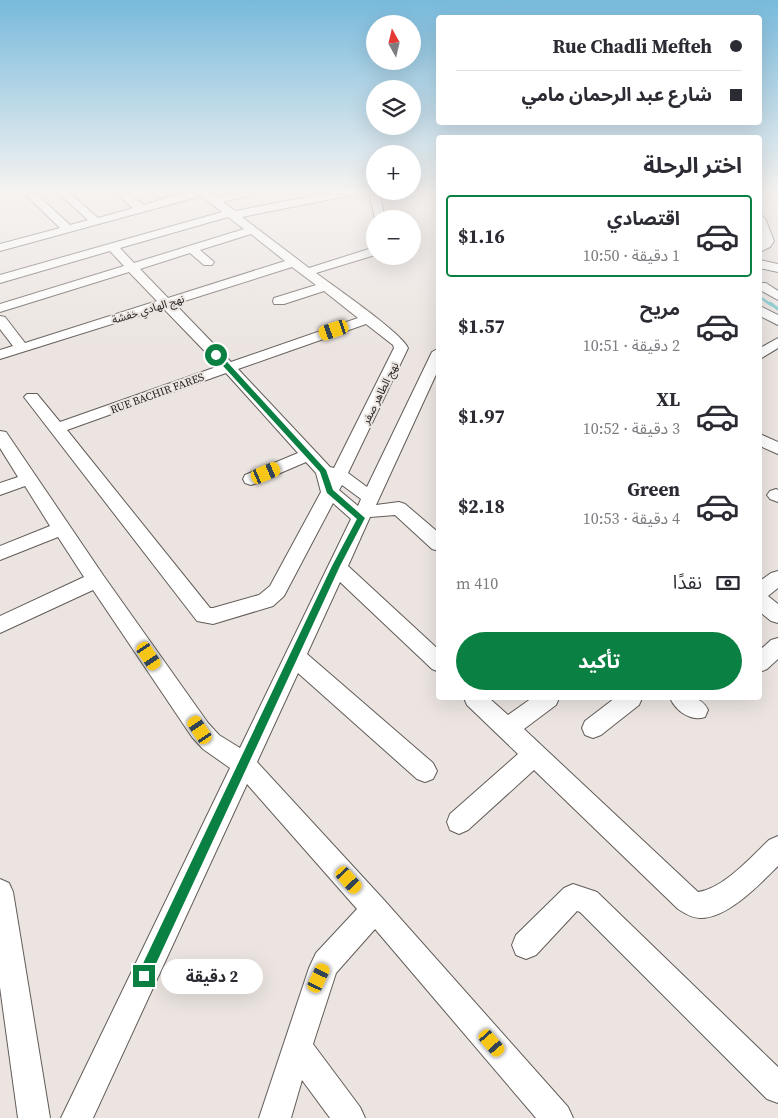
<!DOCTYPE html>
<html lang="ar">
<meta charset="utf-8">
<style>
body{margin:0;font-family:"Source Serif 4","Noto Sans Arabic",serif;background:#f7f7f7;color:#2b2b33;direction:rtl;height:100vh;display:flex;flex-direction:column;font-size:19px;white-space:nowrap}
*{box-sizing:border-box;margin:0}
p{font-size:16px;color:#7c7c81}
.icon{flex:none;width:28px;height:28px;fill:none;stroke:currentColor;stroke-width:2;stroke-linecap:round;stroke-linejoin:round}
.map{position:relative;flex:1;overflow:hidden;direction:ltr}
.panel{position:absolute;left:436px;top:135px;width:326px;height:565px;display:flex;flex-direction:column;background:#fff;border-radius:5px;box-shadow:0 5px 20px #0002;direction:rtl}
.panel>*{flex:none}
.hud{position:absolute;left:436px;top:15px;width:326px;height:110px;border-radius:5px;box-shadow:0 5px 20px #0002;direction:rtl;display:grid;align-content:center;height:110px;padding:0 20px;background:#fff}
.needle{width:32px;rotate:352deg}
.tools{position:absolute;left:366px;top:15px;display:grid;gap:10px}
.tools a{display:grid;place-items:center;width:55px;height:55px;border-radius:50%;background:#fff;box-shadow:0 5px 20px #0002;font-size:25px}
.end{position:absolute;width:22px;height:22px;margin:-11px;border:6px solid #0b8043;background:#fff;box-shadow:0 0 0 2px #fff}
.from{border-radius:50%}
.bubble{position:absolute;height:35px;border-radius:18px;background:#fff;box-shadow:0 5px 20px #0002;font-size:16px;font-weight:700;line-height:35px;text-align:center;direction:rtl}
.car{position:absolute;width:15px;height:30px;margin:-15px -8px;border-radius:6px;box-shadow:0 0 4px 1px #0007;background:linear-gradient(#f5c518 24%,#345 0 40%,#f5c518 0 76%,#345 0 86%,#f5c518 0)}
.hud b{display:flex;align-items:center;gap:18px;height:48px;font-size:19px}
.hud b+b{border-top:1px solid #e1e1e2}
.hud i{width:12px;height:12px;background:#2b2b33}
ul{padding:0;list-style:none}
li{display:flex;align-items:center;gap:15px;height:82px;margin:0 10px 8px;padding:0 10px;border:2px solid transparent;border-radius:5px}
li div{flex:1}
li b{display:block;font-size:19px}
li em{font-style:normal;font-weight:700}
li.current{border-color:#0b8043}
li>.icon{width:45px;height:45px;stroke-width:1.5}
h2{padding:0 20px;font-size:22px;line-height:60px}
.pay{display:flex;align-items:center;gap:12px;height:55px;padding:0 20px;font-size:19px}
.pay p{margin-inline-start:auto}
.cta{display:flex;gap:10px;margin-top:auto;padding:10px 20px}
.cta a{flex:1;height:58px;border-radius:30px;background:#0b8043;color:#fff;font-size:20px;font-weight:700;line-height:58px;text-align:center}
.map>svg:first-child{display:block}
</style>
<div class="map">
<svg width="778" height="1118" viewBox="0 0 778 1118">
<rect width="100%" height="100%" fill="#ebe4e0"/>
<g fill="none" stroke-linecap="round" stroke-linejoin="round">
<path stroke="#71c4ca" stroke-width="2.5" d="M760 297 771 305"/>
<path stroke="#71c4ca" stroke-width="3" d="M770 303 778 309"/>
<g stroke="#625c58" stroke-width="2">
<g id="minor">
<path d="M22 191H33L70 225 88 220 56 191H67L98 218 133 208 112 191H124L144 205C165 199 197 183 217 197L242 191H260L259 193 223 202 235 211 339 191H362L357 194 242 217 309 268 375 247V255L316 273C333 286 402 333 408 348L348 473 367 487 432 352 439 348V368L376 505 399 502 405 504 439 533V551L432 549 395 515 370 517 348 566 439 650V672L432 669 340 582 307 654 433 763 437 771 433 779 425 782 417 779 298 673 257 762 384 900 568 1107 573 1118H536L375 929 336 973 313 1044 360 1107 365 1118H330L302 1080 291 1118H259L309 968 316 953 357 909 247 784 93 1118H61L230 768 203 749 192 737 93 590 0 633V616L84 577 58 537 0 560V546L50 526 25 486 0 495V483L18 477 0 448V431L6 432 103 575 208 723 219 735 240 748 351 519 333 503 284 596 273 606 213 624 197 621 24 397 27 394H37L60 422 219 366 163 308 0 359V350L13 346 0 329V316L5 317 25 343 157 301 129 272 0 312V304L124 266 110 251 0 283V275L222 212 201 196 0 251V244L60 228ZM228 217 244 229 134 263 120 248ZM251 234 285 261 168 298 140 269 190 253 204 265H212L214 262 200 250ZM292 267 316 285 274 298 273 301 274 304H284L324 291 358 318 231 362 175 304ZM366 324 393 345 394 348 334 468 330 467 238 369ZM226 373 298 453 245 475 243 479 245 483 251 485 257 483 306 462 316 473 321 492 270 586 259 595 213 608H210L67 430ZM342 485 361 499 358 506 339 490Z"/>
<path d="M369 191H379L385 219H375Z"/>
<path d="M760 215 765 218 774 241 770 247 760 252V244L762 241 760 234Z"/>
<path d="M760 260 778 264V272L760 268Z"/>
<path d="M760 283H766L778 291V300L760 290Z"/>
<path d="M760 306 778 315V325L760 316Z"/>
<path d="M778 338V348L760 359V348Z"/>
<path d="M760 434 778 442V454L760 446Z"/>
<path d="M776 489 778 490V502L770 499 767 495 770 491Z"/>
<path d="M778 571V588L768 596 778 604V623L771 621 760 612V581L771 573Z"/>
<path d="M778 638V659L767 669 760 672V650L771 640Z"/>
<path d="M464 698H489L508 715 532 698H559L556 705 524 729 698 892C723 889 751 857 769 840L778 836V866C760 884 727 919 700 918 692 918 684 913 678 909L534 770 468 830 459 834 450 830 447 822 450 814 518 754 467 705Z"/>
<path d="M615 698H642L639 705 601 735 593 738 585 735 582 728 585 721Z"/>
<path d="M670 698C685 696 701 695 708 710L705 717C691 722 676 711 670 698Z"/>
<path d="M0 879 9 883 13 892 50 1118H18L0 987Z"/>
<path d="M573 884 597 892 778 1067V1103L767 1099 580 912 577 911 536 955 526 959 516 955 512 945 516 935 564 888Z"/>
</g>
</g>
<use href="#minor" fill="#fff" fill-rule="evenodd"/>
</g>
<linearGradient id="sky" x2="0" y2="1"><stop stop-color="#78badc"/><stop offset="0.55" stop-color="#f6f3f1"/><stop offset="1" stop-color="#f6f3f1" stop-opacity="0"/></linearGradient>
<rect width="778" height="348" fill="url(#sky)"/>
<path fill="#0b8043" d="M214 353H219L326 470 333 490 365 518 340 566 148 981 144 983 139 981 137 976 139 972 332 566 357 519 327 493 320 472 214 356Z"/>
<g text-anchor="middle" stroke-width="4" stroke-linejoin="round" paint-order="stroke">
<g font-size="11" fill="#252321" stroke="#ebe4e0">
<text transform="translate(148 309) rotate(-17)" y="4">نهج الهادي خفشة</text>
<text transform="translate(157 393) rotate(-20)" y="4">RUE BACHIR FARES</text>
<text transform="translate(380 393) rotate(-63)" y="4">نهج الطاهر صفر</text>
</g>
</g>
</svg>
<div class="tools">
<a><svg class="needle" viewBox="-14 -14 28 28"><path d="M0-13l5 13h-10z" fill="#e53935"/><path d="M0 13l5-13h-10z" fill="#7c7c81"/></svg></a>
<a><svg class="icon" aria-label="layers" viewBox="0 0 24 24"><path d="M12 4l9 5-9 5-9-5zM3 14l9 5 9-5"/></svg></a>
<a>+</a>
<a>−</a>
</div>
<i class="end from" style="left:216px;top:355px"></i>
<i class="end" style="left:144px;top:976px"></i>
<div class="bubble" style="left:161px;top:959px;width:102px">2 دقيقة</div>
<i class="car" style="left:334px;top:330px;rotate:251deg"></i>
<i class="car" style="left:266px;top:473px;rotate:67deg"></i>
<i class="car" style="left:149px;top:656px;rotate:146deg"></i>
<i class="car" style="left:200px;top:730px;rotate:326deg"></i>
<i class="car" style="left:349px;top:880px;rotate:138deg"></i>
<i class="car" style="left:319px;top:978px;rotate:25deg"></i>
<i class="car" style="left:492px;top:1043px;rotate:139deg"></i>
<div class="hud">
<b><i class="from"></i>Rue Chadli Mefteh</b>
<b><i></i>شارع عبد الرحمان مامي</b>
</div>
<section class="panel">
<h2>اختر الرحلة</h2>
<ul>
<li class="current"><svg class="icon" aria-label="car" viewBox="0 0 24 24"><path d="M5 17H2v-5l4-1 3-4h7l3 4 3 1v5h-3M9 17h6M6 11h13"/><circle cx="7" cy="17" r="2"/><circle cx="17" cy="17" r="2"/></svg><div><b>اقتصادي</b><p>1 دقيقة · 10:50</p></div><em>$1.16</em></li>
<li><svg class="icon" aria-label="car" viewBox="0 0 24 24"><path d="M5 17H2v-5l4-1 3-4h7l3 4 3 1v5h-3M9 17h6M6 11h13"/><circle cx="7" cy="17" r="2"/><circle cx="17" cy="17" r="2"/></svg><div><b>مريح</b><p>2 دقيقة · 10:51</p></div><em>$1.57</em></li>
<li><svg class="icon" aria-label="car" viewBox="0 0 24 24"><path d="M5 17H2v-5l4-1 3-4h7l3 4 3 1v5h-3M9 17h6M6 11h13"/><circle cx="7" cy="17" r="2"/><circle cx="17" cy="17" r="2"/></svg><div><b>XL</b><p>3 دقيقة · 10:52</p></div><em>$1.97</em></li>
<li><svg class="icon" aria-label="car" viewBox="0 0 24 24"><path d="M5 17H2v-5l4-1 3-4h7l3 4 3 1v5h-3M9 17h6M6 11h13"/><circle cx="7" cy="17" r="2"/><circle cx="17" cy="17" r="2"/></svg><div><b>Green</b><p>4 دقيقة · 10:53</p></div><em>$2.18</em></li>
</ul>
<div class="pay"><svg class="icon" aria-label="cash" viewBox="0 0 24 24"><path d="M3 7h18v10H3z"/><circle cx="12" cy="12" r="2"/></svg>نقدًا<p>410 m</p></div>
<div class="cta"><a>تأكيد</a></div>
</section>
</div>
